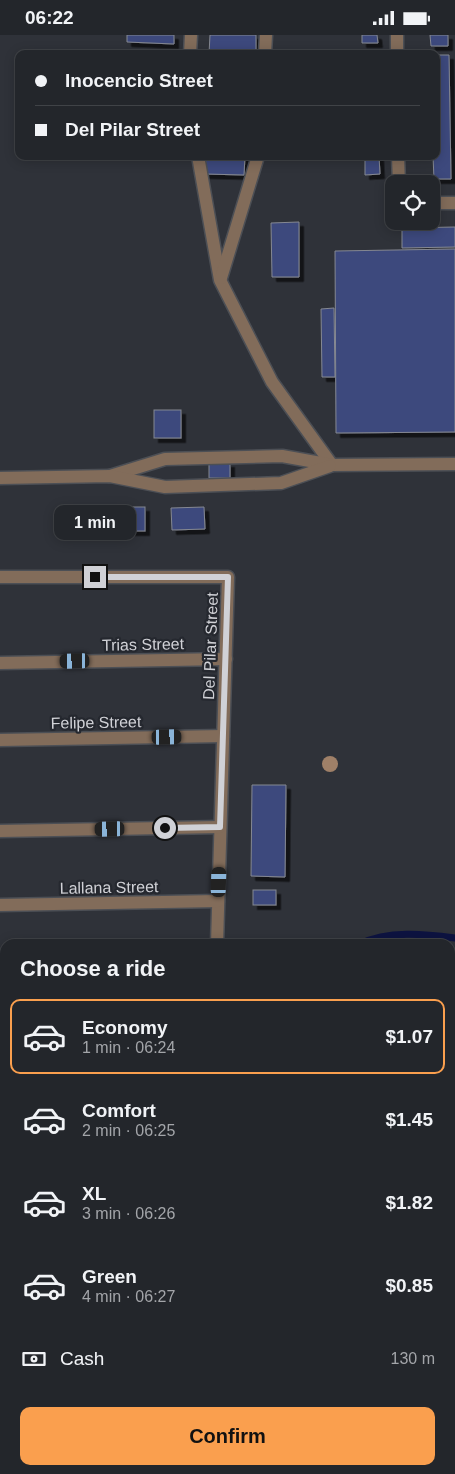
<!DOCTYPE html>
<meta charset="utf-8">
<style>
body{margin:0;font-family:Arial,sans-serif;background:#2f3237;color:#f1f3f6;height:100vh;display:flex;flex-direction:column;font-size:19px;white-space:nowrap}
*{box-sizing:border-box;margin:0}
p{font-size:16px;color:#a3a5a9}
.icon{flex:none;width:28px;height:28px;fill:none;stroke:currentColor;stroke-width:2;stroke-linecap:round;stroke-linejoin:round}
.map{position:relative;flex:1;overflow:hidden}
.panel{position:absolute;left:0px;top:904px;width:455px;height:536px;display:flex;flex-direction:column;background:#23262b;border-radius:15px 15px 0 0;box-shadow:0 2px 12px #0003,0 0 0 1px #404347}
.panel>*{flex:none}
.guide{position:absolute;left:15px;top:15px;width:425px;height:110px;border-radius:10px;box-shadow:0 2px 12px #0003,0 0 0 1px #404347;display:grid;align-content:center;height:110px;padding:0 20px;background:#23262b}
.fabs{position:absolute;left:385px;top:140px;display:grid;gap:10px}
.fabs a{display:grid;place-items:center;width:55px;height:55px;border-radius:10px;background:#23262b;box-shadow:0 2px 12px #0003,0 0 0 1px #404347;font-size:25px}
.end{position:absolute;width:22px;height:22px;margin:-11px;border:6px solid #d0d1d6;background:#111;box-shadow:0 0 0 2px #111}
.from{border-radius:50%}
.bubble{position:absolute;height:35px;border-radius:10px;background:#23262b;box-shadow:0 2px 12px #0003,0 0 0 1px #404347;font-size:16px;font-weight:700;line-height:35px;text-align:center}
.car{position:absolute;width:15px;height:30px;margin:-15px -8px;border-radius:6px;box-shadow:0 0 4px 1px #0007;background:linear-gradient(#222 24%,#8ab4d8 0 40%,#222 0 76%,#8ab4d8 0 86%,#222 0)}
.guide b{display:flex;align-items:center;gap:18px;height:48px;font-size:19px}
.guide b+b{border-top:1px solid #404347}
.guide i{width:12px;height:12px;background:#f1f3f6}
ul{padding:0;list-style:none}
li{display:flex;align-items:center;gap:15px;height:75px;margin:0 10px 8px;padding:0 10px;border:2px solid transparent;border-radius:10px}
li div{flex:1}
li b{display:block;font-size:19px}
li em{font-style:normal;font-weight:700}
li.on{border-color:#fa9f4e}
li>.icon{width:45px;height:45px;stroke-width:1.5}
h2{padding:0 20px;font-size:22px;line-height:60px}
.pay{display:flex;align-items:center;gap:12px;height:55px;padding:0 20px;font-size:19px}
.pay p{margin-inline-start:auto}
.action{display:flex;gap:10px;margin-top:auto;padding:10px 20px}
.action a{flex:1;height:58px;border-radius:10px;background:#fa9f4e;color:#111;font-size:20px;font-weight:700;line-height:58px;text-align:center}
.status{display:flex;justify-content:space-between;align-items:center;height:35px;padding:0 25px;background:#23262b;direction:ltr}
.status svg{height:14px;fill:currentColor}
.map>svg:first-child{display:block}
</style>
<div class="status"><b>06:22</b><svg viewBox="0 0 49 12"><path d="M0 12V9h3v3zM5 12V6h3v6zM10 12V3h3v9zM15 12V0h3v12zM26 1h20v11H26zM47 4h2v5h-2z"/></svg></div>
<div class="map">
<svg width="455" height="1439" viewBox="0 0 455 1439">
<defs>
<filter id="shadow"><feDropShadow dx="4.5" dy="4.5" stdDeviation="0" flood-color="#0009"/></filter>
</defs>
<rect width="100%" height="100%" fill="#2f3239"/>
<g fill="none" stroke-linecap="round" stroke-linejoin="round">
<g stroke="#0d1341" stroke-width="7">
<path d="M360 909C388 895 425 899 455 903"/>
<path d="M0 955H5"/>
</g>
</g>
<g fill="#3d4a7d" stroke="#858892" filter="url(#shadow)">
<path d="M127 0H174V9L127 7Z"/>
<path d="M210 0H256V19H209Z"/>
<path d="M362 0H377L378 8H362Z"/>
<path d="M430 0H448V11H431Z"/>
<path d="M436 20H449L451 144H434L433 121H436Z"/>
<path d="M206 121H245L244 140 205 139Z"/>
<path d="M365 121H379L380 139 365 140Z"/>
<path d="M299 187V242H272L271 188Z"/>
<path d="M455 192V212L402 213V193Z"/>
<path d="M455 214V397L336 398 335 216Z"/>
<path d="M334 273 335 342H322L321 274Z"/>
<rect x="154" y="375" width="27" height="28"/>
<rect x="209" y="428" width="21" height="15"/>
<rect x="121" y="472" width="24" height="24"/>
<path d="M204 472 205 494 172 495 171 473Z"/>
<path d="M252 750H286L285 842 251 841Z"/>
<rect x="253" y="855" width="23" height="15"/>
</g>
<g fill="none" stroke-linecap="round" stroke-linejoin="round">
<g stroke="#4c4f55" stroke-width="15">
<g id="minor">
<path d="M397 0V19"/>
<path d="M190 19 191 0"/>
<path d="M265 19 266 0"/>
<path d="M198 121 220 245 272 347 332 430"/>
<path d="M398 121 399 149"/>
<path d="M431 168H455"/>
<path d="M221 243 258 121"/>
<path d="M110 441 165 424 282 421 332 430 455 429"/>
<path d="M0 443 110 441 165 452 281 448 330 431"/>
<path d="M0 542H228L217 909"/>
<path d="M0 628 226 624"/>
<path d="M0 705 223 701"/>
<path d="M0 796 220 792"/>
<path d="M0 870 218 866"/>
<path d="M0 939H5"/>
<path d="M0 1003H5"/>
<path d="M0 1081H5"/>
<path d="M0 1169H5"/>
<path d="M0 1252H5"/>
<path d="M0 1331H5"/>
<path d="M0 1407H5"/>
<path d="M212 1439V1435"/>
</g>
</g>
<use href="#minor" stroke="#826c5a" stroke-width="12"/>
</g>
<circle fill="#9f8068" cx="330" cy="729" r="8"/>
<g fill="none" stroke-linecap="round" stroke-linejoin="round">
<path stroke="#d0d1d6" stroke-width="6" d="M95 542H228L220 792 165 793"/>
</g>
<g text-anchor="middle" stroke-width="4.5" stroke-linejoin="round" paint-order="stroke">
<g font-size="16" fill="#d0d1d6" stroke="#25282f">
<text transform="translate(143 609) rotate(-1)" y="6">Trias Street</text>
<text transform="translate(210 611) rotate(-88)" y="6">Del Pilar Street</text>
<text transform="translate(96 687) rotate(-1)" y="6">Felipe Street</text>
<text transform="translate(109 852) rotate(-1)" y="6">Lallana Street</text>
</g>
</g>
</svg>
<div class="fabs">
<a><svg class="icon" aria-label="locate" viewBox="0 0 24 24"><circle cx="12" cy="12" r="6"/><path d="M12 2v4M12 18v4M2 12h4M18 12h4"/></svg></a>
</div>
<i class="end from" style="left:165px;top:793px"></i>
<i class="end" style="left:95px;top:542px"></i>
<div class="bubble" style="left:54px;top:470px;width:82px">1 min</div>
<i class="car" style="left:75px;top:626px;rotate:269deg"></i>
<i class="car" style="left:167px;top:702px;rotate:89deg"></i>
<i class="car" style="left:110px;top:794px;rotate:269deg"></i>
<i class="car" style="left:219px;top:847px;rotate:2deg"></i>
<div class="guide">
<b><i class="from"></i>Inocencio Street</b>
<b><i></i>Del Pilar Street</b>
</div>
<section class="panel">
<h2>Choose a ride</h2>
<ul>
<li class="on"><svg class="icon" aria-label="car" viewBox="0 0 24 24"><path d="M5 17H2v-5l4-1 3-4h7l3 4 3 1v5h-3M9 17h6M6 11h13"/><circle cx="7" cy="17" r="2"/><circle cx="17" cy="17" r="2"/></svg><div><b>Economy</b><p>1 min · 06:24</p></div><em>$1.07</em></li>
<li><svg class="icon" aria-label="car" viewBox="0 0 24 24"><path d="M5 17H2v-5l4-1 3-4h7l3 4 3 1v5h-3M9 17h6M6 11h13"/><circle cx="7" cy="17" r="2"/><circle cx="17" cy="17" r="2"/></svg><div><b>Comfort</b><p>2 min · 06:25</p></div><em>$1.45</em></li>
<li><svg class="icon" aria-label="car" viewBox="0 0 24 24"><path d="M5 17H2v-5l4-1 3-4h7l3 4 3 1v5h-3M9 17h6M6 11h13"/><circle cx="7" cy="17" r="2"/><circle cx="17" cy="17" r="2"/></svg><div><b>XL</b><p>3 min · 06:26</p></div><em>$1.82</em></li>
<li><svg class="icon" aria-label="car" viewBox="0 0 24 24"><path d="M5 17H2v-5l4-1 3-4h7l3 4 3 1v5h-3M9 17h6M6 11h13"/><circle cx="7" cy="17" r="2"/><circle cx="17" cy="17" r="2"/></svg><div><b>Green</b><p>4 min · 06:27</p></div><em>$0.85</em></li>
</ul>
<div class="pay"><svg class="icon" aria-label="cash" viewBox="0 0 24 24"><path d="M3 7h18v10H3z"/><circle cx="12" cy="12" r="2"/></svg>Cash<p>130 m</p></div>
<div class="action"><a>Confirm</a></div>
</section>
</div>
